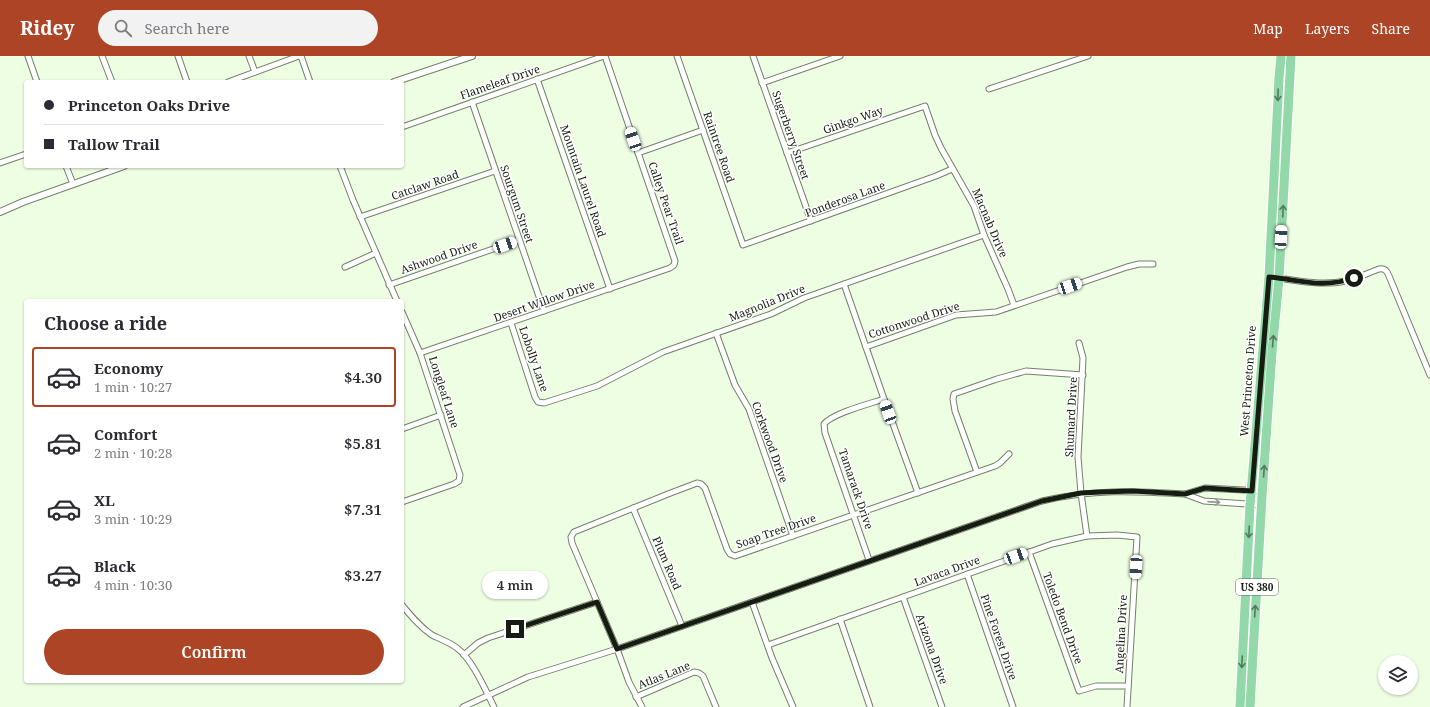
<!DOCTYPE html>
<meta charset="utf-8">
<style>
body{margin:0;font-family:"Noto Serif",serif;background:#f2f2f3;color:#2b2b33;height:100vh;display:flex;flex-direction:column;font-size:15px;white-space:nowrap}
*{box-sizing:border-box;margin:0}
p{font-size:13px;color:#7c7c81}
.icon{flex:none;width:22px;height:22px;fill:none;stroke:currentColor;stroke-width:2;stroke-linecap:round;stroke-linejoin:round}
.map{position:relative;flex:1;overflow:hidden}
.sheet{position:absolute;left:24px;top:243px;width:380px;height:384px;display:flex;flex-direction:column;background:#fff;border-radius:4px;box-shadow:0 1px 3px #0004}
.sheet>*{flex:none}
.banner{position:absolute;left:24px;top:24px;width:380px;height:88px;border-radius:4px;box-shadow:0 1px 3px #0004;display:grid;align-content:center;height:88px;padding:0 20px;background:#fff}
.tools{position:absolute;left:1378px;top:599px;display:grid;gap:8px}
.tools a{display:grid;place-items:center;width:40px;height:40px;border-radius:50%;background:#fff;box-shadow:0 1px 3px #0004;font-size:20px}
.end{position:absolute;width:18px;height:18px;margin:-9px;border:5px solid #161c12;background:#fff;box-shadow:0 0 0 2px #fff}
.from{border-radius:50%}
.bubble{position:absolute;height:28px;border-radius:14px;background:#fff;box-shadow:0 1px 3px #0004;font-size:13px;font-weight:600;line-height:28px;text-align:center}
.car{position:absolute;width:12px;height:24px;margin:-12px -6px;border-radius:5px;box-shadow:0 0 3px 1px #0007;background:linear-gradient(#fff 24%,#345 0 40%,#fff 0 76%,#345 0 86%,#fff 0)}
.banner b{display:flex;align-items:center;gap:14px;height:38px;font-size:15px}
.banner b+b{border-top:1px solid #e1e1e2}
.banner i{width:10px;height:10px;background:#2b2b33}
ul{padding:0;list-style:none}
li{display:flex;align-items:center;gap:12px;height:60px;margin:0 8px 6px;padding:0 12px;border:2px solid transparent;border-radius:4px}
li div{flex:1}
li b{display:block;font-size:15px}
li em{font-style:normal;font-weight:600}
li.active{border-color:#ac4425}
li>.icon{width:36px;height:36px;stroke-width:1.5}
h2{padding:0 20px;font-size:18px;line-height:48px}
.action{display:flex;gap:8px;margin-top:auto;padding:8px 20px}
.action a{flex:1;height:46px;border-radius:24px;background:#ac4425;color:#fff;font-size:16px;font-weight:600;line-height:46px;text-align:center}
header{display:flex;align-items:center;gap:24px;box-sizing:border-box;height:56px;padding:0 20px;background:#ac4425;color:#fff}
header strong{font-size:19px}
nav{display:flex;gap:22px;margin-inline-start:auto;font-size:14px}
.search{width:280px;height:36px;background:#f2f2f3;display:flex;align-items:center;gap:10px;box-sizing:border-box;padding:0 14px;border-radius:22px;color:#7c7c81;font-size:15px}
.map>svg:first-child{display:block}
</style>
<header>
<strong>Ridey</strong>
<div class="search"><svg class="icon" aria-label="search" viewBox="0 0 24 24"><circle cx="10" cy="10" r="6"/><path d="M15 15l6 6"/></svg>Search here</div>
<nav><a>Map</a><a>Layers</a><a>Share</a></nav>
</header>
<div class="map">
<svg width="1430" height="651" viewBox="0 0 1430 651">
<rect width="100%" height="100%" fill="#edfee2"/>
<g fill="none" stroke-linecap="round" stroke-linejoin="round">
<g stroke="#728169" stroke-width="7">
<g id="minor">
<path d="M28 0 37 26"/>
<path d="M102 0 112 26"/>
<path d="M178 0 187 26"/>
<path d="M249 0 255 16"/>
<path d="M301 0 310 26"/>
<path d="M677 0 743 189 936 120 952 113"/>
<path d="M753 0 811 165"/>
<path d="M537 23 610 233"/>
<path d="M228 26 299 0"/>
<path d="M762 27 840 0"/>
<path d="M989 33 1088 0"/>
<path d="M472 46 544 255"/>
<path d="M402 71 604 0"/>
<path d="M638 97 703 74"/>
<path d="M787 97 925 50 935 79 941 92 974 150 984 179 1008 233 1014 249"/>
<path d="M0 107 26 98"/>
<path d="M66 110 73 128"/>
<path d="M340 110 353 144 397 245"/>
<path d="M360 161 495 115"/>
<path d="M345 211 376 197"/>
<path d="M1278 222C1301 225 1323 230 1346 225 1358 222 1368 217 1379 213 1385 212 1387 215 1389 220L1430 319"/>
<path d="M844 228 884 343 918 437"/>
<path d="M389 229 519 184"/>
<path d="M402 256 420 297 460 419 459 425 454 428 402 446"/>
<path d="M511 267 535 341 538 346 544 347 597 330 663 296 771 258 804 242 984 179"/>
<path d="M716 277 735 329 749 353 793 480"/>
<path d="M1079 287 1083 302 1078 401 1081 437 1087 480"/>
<path d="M866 291 956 259 996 256 1127 211 1139 208H1153"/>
<path d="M420 297 670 212 674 209 675 205 605 0"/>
<path d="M402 373 441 359"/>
<path d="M977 416 955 355 953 343 954 338 997 323 1026 315 1083 319"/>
<path d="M1261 449 1204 445 1185 438 1205 432 1262 435"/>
<path d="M633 452 682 570"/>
<path d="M1029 496 1079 635 1096 630H1128"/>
<path d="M869 504 825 377 824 368C833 357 869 348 884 343"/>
<path d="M967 518 1013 651"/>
<path d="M903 541 942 651"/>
<path d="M752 546 772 602 793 651"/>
<path d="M402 549C411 560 420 571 432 579 440 583 449 586 457 592 472 603 485 633 494 651"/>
<path d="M840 563 870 651"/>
<path d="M768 589 1052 488 1087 480 1117 479 1137 481 1127 651"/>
<path d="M464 599 478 587 488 582 597 546"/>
<path d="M636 641 694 616 699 617 703 620 716 651"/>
<path d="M463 651 528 621 617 593 1042 445C1093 433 1133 435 1185 438"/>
<path d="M642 651 629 626 617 593 572 487 571 481 574 476 668 438 697 427 701 428 705 432 727 493 730 498 735 500 995 410 1000 407 1009 398"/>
</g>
</g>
<g stroke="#728169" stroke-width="8">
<g id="tertiary">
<path d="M394 26 472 0"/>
<path d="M0 156 23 146 124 110"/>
</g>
</g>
<g stroke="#fff" stroke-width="11">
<g id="trunk">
<path d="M1240 651 1250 449 1269 221 1279 22 1281 0"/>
<path d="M1250 651 1262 440 1272 296 1279 222 1291 0"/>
</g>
</g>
<use href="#minor" stroke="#fff" stroke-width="5"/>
<use href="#tertiary" stroke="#fff" stroke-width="6"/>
<use href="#trunk" stroke="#92d8a8" stroke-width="9"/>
</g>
<defs><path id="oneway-shaft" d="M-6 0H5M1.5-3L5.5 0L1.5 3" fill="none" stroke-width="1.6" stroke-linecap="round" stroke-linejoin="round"/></defs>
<g stroke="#547a5d">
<use href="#oneway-shaft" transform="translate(1278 39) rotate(92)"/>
<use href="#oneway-shaft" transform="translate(1283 155) rotate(-87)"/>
<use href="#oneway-shaft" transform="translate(1273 285) rotate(-85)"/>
<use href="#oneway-shaft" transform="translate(1264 415) rotate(-86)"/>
<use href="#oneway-shaft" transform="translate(1249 476) rotate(93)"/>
<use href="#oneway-shaft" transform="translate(1255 555) rotate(-87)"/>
<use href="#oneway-shaft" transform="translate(1242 606) rotate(93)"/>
</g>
<use stroke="#969994" href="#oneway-shaft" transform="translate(1214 446) rotate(4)"/>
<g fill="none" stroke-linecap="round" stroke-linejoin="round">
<path stroke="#161c12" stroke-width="5" d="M515 573 597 546 617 593 1042 445 1081 437 1101 436 1133 435 1185 438 1205 432 1252 435 1269 221C1301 224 1321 233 1354 222"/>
</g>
<g text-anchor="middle" stroke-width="3" stroke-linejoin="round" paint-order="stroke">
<rect fill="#fff" stroke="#5c6059" stroke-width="1" x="1236" y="523" width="42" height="16" rx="3"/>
<g font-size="10" font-weight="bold" fill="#161c12">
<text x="1257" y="535">US 380</text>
</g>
<g font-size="11" fill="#161c12" stroke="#fff">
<text transform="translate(500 26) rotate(-19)" y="4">Flameleaf Drive</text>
<text transform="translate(853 64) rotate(-19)" y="4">Ginkgo Way</text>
<text transform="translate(791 79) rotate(71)" y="4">Sugerberry Street</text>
<text transform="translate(719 91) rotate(71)" y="4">Raintree Road</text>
<text transform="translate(583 125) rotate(71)" y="4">Mountain Laurel Road</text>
<text transform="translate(425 129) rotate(-19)" y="4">Catclaw Road</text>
<text transform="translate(845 143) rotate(-20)" y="4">Ponderosa Lane</text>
<text transform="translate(666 147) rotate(71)" y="4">Calley Pear Trail</text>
<text transform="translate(517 148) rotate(71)" y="4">Sourgum Street</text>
<text transform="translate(990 167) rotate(67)" y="4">Macnab Drive</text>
<text transform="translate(439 201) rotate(-19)" y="4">Ashwood Drive</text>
<text transform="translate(544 245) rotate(-19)" y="4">Desert Willow Drive</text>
<text transform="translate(767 247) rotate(-22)" y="4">Magnolia Drive</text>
<text transform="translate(914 264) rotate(-18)" y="4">Cottonwood Drive</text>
<text transform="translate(534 303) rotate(71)" y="4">Lobolly Lane</text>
<text transform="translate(1248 325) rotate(-86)" y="4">West Princeton Drive</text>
<text transform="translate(444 336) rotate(72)" y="4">Longleaf Lane</text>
<text transform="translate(1071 361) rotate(-87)" y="4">Shumard Drive</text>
<text transform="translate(770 386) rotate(70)" y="4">Corkwood Drive</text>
<text transform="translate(856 433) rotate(71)" y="4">Tamarack Drive</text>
<text transform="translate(776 475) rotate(-19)" y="4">Soap Tree Drive</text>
<text transform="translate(667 507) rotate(67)" y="4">Plum Road</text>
<text transform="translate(947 515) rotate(-20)" y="4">Lavaca Drive</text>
<text transform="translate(1063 562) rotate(70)" y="4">Toledo Bend Drive</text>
<text transform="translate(1121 578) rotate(-87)" y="4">Angelina Drive</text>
<text transform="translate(999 581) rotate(71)" y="4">Pine Forest Drive</text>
<text transform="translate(932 593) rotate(70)" y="4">Arizona Drive</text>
<text transform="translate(664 619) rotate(-22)" y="4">Atlas Lane</text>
</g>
</g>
</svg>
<div class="tools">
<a><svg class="icon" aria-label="layers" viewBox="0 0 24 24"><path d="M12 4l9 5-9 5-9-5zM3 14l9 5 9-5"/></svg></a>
</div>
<i class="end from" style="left:1354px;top:222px"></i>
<i class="end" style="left:515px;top:573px"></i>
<div class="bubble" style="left:482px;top:515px;width:66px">4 min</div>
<i class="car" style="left:633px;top:83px;rotate:341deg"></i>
<i class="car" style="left:1281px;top:181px;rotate:3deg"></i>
<i class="car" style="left:505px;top:189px;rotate:71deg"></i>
<i class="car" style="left:1070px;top:230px;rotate:71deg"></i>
<i class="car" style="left:888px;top:356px;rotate:340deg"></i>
<i class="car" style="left:1016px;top:500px;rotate:70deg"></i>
<i class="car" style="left:1136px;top:511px;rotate:183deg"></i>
<div class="banner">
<b><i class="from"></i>Princeton Oaks Drive</b>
<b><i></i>Tallow Trail</b>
</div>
<section class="sheet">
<h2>Choose a ride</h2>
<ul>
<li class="active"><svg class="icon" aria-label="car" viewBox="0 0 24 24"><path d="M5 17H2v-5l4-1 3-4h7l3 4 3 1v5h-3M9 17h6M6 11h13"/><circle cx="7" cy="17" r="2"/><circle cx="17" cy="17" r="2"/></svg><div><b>Economy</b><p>1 min · 10:27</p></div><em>$4.30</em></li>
<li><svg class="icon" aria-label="car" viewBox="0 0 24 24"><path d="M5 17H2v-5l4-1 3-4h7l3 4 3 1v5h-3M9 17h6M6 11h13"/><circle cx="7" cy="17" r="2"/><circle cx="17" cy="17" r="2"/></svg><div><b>Comfort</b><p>2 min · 10:28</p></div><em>$5.81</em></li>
<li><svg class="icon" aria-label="car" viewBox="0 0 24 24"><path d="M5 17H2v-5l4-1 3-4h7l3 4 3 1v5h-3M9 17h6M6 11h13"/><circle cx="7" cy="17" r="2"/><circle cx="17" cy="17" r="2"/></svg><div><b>XL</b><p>3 min · 10:29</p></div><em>$7.31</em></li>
<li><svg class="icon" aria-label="car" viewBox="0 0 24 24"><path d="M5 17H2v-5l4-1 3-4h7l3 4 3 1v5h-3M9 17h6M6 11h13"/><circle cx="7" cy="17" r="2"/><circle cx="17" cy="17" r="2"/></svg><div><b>Black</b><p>4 min · 10:30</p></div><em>$3.27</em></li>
</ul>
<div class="action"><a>Confirm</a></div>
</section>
</div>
